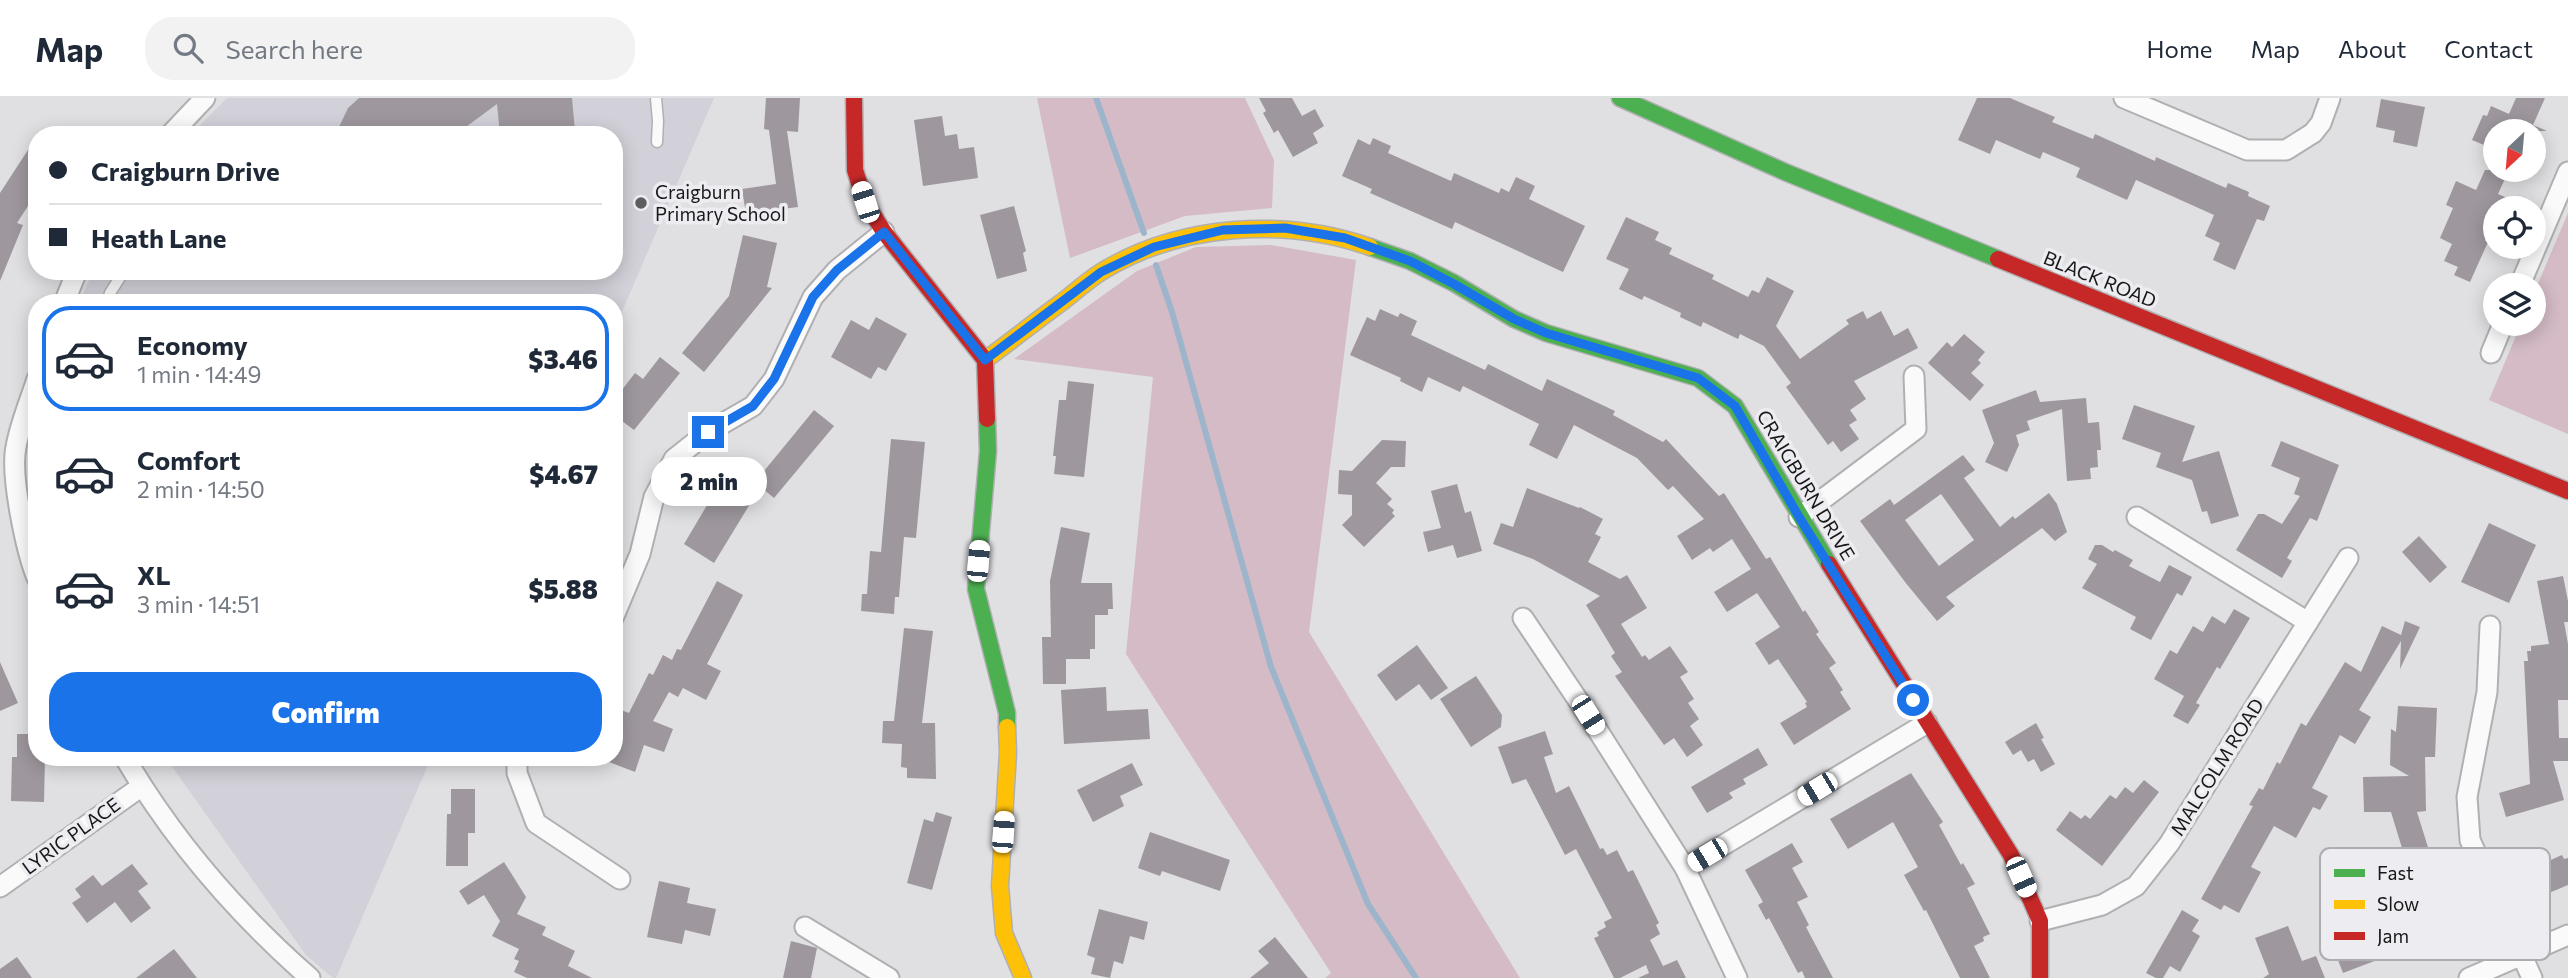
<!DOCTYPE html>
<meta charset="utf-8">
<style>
body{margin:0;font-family:Commissioner,sans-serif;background:#f2f2f3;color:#1f2937;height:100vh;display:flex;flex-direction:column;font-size:26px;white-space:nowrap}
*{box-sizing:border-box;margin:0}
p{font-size:23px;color:#747a83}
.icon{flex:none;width:38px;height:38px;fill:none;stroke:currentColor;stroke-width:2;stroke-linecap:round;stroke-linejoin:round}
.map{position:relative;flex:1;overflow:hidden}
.drawer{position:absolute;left:28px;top:196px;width:595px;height:472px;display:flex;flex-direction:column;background:#fff;border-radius:28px;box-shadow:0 4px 18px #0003}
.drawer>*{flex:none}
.banner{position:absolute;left:28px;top:28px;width:595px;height:154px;border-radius:28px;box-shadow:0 4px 18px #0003;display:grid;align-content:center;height:154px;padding:0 21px;background:#fff}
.needle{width:46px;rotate:206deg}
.fabs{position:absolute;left:2483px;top:21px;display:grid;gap:14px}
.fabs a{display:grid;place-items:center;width:63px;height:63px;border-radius:50%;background:#fff;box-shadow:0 4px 18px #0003;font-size:35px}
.end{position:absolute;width:32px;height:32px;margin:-16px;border:9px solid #1a73e8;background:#fff;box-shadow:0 0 0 4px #fff}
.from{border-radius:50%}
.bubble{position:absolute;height:49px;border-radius:24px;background:#fff;box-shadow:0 4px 18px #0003;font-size:23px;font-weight:800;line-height:49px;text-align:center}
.car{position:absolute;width:21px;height:42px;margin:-21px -10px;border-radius:9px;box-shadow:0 0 5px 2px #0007;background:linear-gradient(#fff 24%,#345 0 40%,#fff 0 76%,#345 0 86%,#fff 0)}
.banner b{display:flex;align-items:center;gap:24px;height:66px;font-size:26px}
.banner b+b{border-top:2px solid #e0e1e3}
.banner i{width:18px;height:18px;background:#1f2937}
ul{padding:12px 0 0;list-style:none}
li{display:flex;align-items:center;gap:21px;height:105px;margin:0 14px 10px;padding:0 7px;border:4px solid transparent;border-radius:28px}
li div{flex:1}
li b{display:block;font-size:26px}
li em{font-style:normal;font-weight:800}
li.on{border-color:#1a73e8}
li>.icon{width:63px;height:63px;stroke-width:1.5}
.primary-button{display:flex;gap:14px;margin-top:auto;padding:14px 21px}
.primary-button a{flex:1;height:80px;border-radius:28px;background:#1a73e8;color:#fff;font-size:28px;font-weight:800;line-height:80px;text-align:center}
header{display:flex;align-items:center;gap:42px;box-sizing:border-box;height:98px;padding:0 35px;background:#fff;border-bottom:2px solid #e0e1e3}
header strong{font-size:33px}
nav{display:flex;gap:38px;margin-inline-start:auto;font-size:24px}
.search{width:490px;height:63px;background:#f2f2f3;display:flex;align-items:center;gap:18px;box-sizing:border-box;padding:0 24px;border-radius:28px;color:#747a83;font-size:26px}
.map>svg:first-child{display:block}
</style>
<header>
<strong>Map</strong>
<div class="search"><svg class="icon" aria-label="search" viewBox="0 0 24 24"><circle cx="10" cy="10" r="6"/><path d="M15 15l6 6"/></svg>Search here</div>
<nav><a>Home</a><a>Map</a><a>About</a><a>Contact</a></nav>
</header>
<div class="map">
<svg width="2568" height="880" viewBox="0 0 2568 880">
<rect width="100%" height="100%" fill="#e0dfe2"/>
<g fill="#d2d0d8">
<path d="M227 0H714L614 232V205H79L93 173H614V37H190Z"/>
<path d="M166 660H431L336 880H333L306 857Z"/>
</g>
<g fill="#d4bbc5">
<path d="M1037 0H1245L1274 62 1272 110 1185 118 1070 160Z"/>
<path d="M2568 115V336L2489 302 2521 226H2534V195Z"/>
<path d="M1271 147 1356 162 1309 534 1520 880H1325L1331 875 1126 556 1153 279 1014 261 1137 173 1196 149Z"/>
</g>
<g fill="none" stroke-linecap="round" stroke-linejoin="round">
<g stroke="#9cb5cb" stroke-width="6">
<path d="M1096 0 1144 135"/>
<path d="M1156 167 1172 214 1271 569 1368 806 1416 880"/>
</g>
</g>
<g fill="#9e989e" fill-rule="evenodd">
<path d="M359 0H572L575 33 500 37 497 6 455 37H355L339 29 348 10Z"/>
<path d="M766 0H800L798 34 787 33 798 109 746 116 742 91 776 86 769 32 764 31Z"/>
<path d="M1259 0H1292L1302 18 1315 11 1324 28 1313 35 1318 45 1293 59 1278 32 1274 35 1263 15 1266 13Z"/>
<path d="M1977 0H2010L2055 19 2052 24 2093 41 2095 36 2155 63 2156 59 2226 90 2228 85 2249 94 2248 98 2270 108 2264 123 2257 121 2235 172 2213 162 2220 145 2205 138 2214 117 2136 82 2127 102 2076 79 2080 70 2043 54 2040 61 1996 42 1990 56 1958 42Z"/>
<path d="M2516 0H2545L2533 27 2547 33H2496V52L2472 42 2483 17 2487 18 2491 8 2509 16Z"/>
<path d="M2381 1 2425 9 2417 49 2393 44 2395 33 2376 29Z"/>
<path d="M942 18 945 38 957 36 959 51 974 49 978 80 923 88 914 22Z"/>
<path d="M37 38V94L17 125 23 127 0 183V95Z"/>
<path d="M1373 40 1391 48 1388 55 1451 83 1454 75 1499 95 1501 90 1509 94 1516 79 1535 88 1529 101 1585 128 1563 174 1455 124 1452 131 1370 95 1372 91 1342 78 1358 41 1370 47Z"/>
<path d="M2485 72H2509L2498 96 2505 99 2499 110H2496V119L2485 143 2488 144 2470 184 2454 177 2458 169 2444 163 2452 146 2440 140 2453 110 2446 107 2456 83 2476 92Z"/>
<path d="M1014 108 1026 153 1023 155 1027 173 997 181 980 117Z"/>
<path d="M1626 119 1659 134 1655 142 1672 150 1669 156 1714 177 1712 181 1748 199 1752 192 1759 195 1767 179 1794 193 1776 228 1800 261 1849 226 1846 222 1863 213 1867 221 1881 213 1894 238 1908 230 1918 250 1854 283 1866 301 1850 312 1857 322 1849 327 1859 341 1841 354 1833 343 1828 347 1786 289 1791 285 1764 248 1740 236 1738 241 1703 224 1701 229 1680 219 1681 215 1644 198 1642 202 1619 191 1629 171 1606 161Z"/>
<path d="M743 137 777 145 767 189 772 190 704 274 682 255 729 198Z"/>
<path d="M1380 211 1398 219 1400 215 1417 223 1411 237 1485 272 1488 266 1542 293 1547 281 1615 313 1613 317 1663 344 1666 341 1719 398 1724 395 1766 461 1770 459 1803 514 1805 512 1819 534 1816 536 1836 565 1829 570 1843 592 1840 594 1851 611 1794 647 1780 625 1807 609 1805 605 1807 604 1778 561 1769 567 1755 545 1780 529 1757 495 1727 514 1714 494 1751 471 1732 441 1713 454 1710 450 1692 462 1677 438 1704 421 1673 388 1668 392 1637 360 1574 327 1557 361 1529 347 1539 326 1463 288 1460 294 1428 279 1422 294 1400 283 1401 280 1350 257 1367 219 1375 223Z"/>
<path d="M876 219 907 236 886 273 878 269 871 281 831 259 851 222 869 232Z"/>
<path d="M1964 236 1985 254 1978 262 1981 265 1971 275 1984 287 1970 303 1928 265 1947 244 1952 249Z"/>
<path d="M660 259 680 275 634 332 614 317V310L622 300 618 297 635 275 643 281Z"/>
<path d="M1068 283 1094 286 1084 379 1054 376 1056 358H1053L1059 302H1066Z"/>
<path d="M2036 292 2040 304 2086 300 2088 325 2099 324 2101 352H2097L2098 369 2090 370 2091 381 2067 383 2062 311 2027 323 2030 332 2016 337 2019 347 2007 374 1985 364 1994 345 1982 312Z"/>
<path d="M2134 307 2195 328 2182 364 2219 353 2239 418 2211 426 2207 413 2202 414 2192 382 2156 369 2161 355 2122 341Z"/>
<path d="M814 312 834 328 774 400 755 384Z"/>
<path d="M891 341 925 344 916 440 904 439 899 499H895L894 516 861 513 862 496H867L870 453 881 454Z"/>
<path d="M1382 342 1406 343 1405 369H1391L1376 385 1392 401 1387 406 1394 412 1392 415 1395 418 1364 449 1342 427 1352 417V397L1338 396 1339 372 1352 373Z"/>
<path d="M2281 343 2339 367 2317 423 2310 420 2287 460 2292 463 2282 480 2236 452 2258 416H2264L2282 426 2300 398 2294 396 2300 380 2271 368Z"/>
<path d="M1963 357 1975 372 1964 380 2000 429 2013 418 2015 421 2049 395 2057 406 2067 434 2055 443 2042 430 1946 499 1955 508 1937 523 1905 484 1860 423 1890 401 1894 407ZM1941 396 1974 442 1939 468 1905 422Z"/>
<path d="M722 382 753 401 714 465 684 446Z"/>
<path d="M1457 386 1465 415 1471 413 1482 453 1457 460 1453 447 1428 454 1423 434 1441 430 1431 393Z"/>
<path d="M1527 390 1579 410 1580 409 1603 421 1595 436 1601 439 1588 464 1620 481 1627 477 1647 510 1621 526 1642 559 1645 557 1649 562 1670 548 1688 574 1680 579 1694 601 1688 605 1699 621 1690 628 1703 647 1687 659 1674 640 1664 647 1615 578 1622 574 1611 558 1615 555 1586 507 1600 498 1533 461 1493 446 1501 425 1513 429Z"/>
<path d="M2489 425 2536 447 2509 505 2461 484Z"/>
<path d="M1061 429 1090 435 1081 485H1112L1113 511H1108V517H1095V551H1090V561H1066V586H1043L1042 539H1051L1050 483Z"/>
<path d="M2419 438 2447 469 2430 485 2402 454Z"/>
<path d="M2095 447H2102L2113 454 2115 452 2133 462 2129 468 2160 484 2169 467 2192 479 2182 498 2177 495 2151 542 2130 531 2136 519 2082 490 2097 466 2088 461Z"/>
<path d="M2563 478 2568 503V524H2564L2568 546V602H2558L2559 640H2568V663H2553L2564 702 2506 719 2499 695 2530 686 2524 563H2528L2527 553H2531V548L2549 546 2537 483Z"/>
<path d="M717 483 743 497 707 566 721 573 706 602 683 590 678 599 669 594 653 623 673 631 664 654 644 647 635 674 609 664 611 660H614V632L621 612 629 615 649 575 653 577 663 557 672 562 677 551 681 552Z"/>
<path d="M2234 511 2250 520 2220 571 2217 569 2196 605 2200 607 2188 626 2173 618 2184 598 2154 581 2170 552 2177 556 2193 528 2203 534 2212 518 2225 526Z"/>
<path d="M2405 523 2420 529 2400 571 2401 543 2359 612 2371 619 2355 646 2340 637 2312 690 2328 698 2320 712 2313 709 2296 740 2274 728 2251 769 2261 774 2239 815 2224 807 2221 812 2201 801 2253 708 2249 707 2259 690 2263 692 2277 664 2280 666 2301 625 2306 628 2345 564 2361 574 2382 528 2401 537Z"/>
<path d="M904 530 933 533 922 625H935L936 681 907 680V670L901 669 902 646 882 645 883 623H894Z"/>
<path d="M1417 547 1448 590 1431 602 1419 586 1396 603 1377 577Z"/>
<path d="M0 564 18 605 0 613Z"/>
<path d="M1476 578 1502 617 1501 629 1471 649 1440 601Z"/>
<path d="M1106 589 1107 613 1148 611 1150 641 1064 646 1061 592Z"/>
<path d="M2398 608 2437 610 2435 659H2425L2426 713 2417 714 2441 791 2449 788 2466 831 2407 855 2406 851 2343 875 2336 857 2349 852 2335 817 2359 808 2371 840 2429 816 2416 786 2408 789 2397 751 2402 750 2391 714H2364L2363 679 2409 678 2390 667 2391 631 2396 634Z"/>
<path d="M2036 625 2044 640 2041 641 2055 666 2041 674 2034 661 2028 664 2021 652 2013 657 2005 644Z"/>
<path d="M1545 633 1553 656 1544 659 1556 695 1569 688 1600 751 1603 750 1607 757 1617 752 1628 774 1633 772 1659 825 1656 827 1660 836 1650 842 1663 868 1677 862 1686 880H1638L1649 875 1646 867 1620 880H1614L1594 840 1599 838 1597 834 1606 829 1604 824 1612 820 1576 751 1565 757 1526 681 1512 686 1498 649Z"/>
<path d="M17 636H37V660H45L44 704 11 703 12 659H17Z"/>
<path d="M1758 650 1768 667 1743 681 1746 686 1729 695 1733 700 1707 715 1691 689Z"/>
<path d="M1132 665 1143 687 1120 698 1124 708 1093 724 1077 692Z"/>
<path d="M1911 675 1943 724 1939 727 1961 767 1963 765 1975 786 1967 790 1990 836 1983 839 1984 843 1974 848 1990 880H1960L1926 812 1924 813 1904 777 1918 769 1893 724 1848 751 1830 721Z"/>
<path d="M2144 682 2159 694 2102 768 2056 732 2070 713 2081 721 2085 717 2090 721 2110 697 2116 701 2125 689 2133 695Z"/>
<path d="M451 691H475V735H468V768H446L447 716H451Z"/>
<path d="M936 714 952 719 932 792 907 785 924 721 933 724Z"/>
<path d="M1150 734 1230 762 1220 793 1162 773 1160 778 1138 770Z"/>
<path d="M1792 745 1803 764 1792 770 1808 799 1797 804 1809 827 1806 829 1833 880H1805L1802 873 1798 875 1769 820 1766 822 1758 807 1763 804 1745 772Z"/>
<path d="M2562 757 2564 761 2568 760V787L2532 802 2519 776Z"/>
<path d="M504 764 526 799 517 816 546 829 542 837 575 853 568 868 592 880H527L514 874 519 863 514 861 519 851 492 838 500 823 484 797 468 807 459 793Z"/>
<path d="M132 766 148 786 138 793 151 810 131 825 115 804 87 825 72 805 81 799 75 791 93 777 102 788Z"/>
<path d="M659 783 690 790 687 805 716 811 710 838 685 832 682 846 647 839Z"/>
<path d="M1099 811 1148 824 1144 842 1130 838 1123 866 1114 863 1110 880 1091 876 1095 860 1087 857Z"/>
<path d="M2182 812 2199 822 2192 833 2200 838 2180 874 2170 868 2163 880H2156L2146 875Z"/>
<path d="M2288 828 2302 863 2316 858 2325 880H2263L2269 876 2255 840Z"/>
<path d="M1275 839 1308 880H1250L1269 865 1258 853Z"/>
<path d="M791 843 817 850 811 880H783Z"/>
<path d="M174 851 197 880H136Z"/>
<path d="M17 859 32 880H0V871Z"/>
</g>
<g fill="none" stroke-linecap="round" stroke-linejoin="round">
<g stroke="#b0b0b2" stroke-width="13">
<g id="lane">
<path d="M656 0 658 23 657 44"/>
<path d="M107 205 110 195 124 173"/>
</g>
</g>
<g stroke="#b0b0b2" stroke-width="23">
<g id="street">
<path d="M2124 0 2247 52H2286L2313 35 2321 25 2330 0"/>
<path d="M170 37 205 0"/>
<path d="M2520 187 2568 74"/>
<path d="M64 205 77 173"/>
<path d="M2491 255 2503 226"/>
<path d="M37 281C30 303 20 326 16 349 10 377 26 453 37 480"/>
<path d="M1799 419 1916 331 1914 278"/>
<path d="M2137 419 2308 524"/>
<path d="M614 518 640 456 654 399 674 361 708 334 753 308 774 281 813 199 837 172 884 134"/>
<path d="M1523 520 1588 617 1685 770 1737 880"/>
<path d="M2490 528 2487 594 2467 699 2470 742 2532 880"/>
<path d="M125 660C175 745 236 815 310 880"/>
<path d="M517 660V675L536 725 620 781"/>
<path d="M1685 770 1927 625"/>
<path d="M0 789 142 688"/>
<path d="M2040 823 2102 807 2136 788 2169 746 2348 460"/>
<path d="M805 829 889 880"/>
<path d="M2469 880 2568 837"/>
</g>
</g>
<g stroke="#b0b0b2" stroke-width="19">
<g id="fast">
<path d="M1620 0 1785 74 1998 161"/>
<path d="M1370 149 1410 163 1454 185 1514 221 1546 235 1698 280 1735 308 1829 466"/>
<path d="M987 321 988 353 976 491 1007 615V629"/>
</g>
</g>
<g stroke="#b0b0b2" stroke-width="19">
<g id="slow">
<path d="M985 262C1011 243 1036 223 1062 204 1075 194 1087 183 1101 174 1179 126 1284 119 1370 149"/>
<path d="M1007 629 1008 654 1000 788 1004 835 1023 880"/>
</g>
</g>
<g stroke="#b0b0b2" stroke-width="19">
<g id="jam">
<path d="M854 0 855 72 865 104 884 134 985 262 987 321"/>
<path d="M1998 161 2568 393"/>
<path d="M1829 466 2011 757 2040 823V880"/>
</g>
</g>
<use href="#lane" stroke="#fafafb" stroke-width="10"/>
<use href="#street" stroke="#fafafb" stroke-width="19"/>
<use href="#fast" stroke="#4caf50" stroke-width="16"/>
<use href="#slow" stroke="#ffc107" stroke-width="16"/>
<use href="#jam" stroke="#c62828" stroke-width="16"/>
</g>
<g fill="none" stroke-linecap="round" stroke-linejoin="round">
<path stroke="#1a73e8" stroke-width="9" d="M708 334 753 308 774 281 813 199 837 172 884 134 985 262 1101 174 1154 149 1223 132 1285 130 1345 140 1410 163 1454 186 1514 221 1546 235 1698 280 1735 308 1799 419 1913 602"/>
</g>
<circle fill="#5e5d5f" stroke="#edecf0" stroke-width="2.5" cx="641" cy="105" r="7"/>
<g text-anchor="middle" stroke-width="7" stroke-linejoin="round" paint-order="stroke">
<g font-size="19" fill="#181719" stroke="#edecf0" text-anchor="start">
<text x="655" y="101">Craigburn<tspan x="655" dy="22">Primary School</tspan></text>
</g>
<g font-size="19" fill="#181719" stroke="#edecf0">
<text transform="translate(2100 181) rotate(22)" y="7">BLACK ROAD</text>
<text transform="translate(1806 387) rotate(59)" y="7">CRAIGBURN DRIVE</text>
<text transform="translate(2217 669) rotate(-58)" y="7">MALCOLM ROAD</text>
<text transform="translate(71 738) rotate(-36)" y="7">LYRIC PLACE</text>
</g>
</g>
<rect x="2320" y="750" width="230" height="112" rx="10" fill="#edecf0" stroke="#adacb0" stroke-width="2"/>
<rect x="2334" y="771" width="31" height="8" fill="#4caf50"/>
<rect x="2334" y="802" width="31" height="9" fill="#ffc107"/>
<rect x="2334" y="834" width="31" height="8" fill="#c62828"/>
<g font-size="19" fill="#181719">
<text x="2377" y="782">Fast</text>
<text x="2377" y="813">Slow</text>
<text x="2377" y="845">Jam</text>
</g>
</svg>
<div class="fabs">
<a><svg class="needle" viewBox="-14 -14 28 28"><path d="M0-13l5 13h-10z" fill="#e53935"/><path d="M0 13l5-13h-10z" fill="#747a83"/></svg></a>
<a><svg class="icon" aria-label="locate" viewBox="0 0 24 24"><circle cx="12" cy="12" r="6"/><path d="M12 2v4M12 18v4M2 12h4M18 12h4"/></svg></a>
<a><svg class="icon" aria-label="layers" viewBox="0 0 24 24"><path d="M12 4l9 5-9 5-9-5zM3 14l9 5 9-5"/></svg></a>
</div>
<i class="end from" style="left:1913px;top:602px"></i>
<i class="end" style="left:708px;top:334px"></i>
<div class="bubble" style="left:651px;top:359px;width:116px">2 min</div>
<i class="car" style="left:865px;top:104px;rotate:342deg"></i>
<i class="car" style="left:978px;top:463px;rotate:5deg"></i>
<i class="car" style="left:1588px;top:617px;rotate:148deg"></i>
<i class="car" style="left:1817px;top:691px;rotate:239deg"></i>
<i class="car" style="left:1003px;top:734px;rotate:4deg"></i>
<i class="car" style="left:1707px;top:757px;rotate:239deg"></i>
<i class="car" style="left:2021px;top:779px;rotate:156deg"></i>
<div class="banner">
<b><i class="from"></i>Craigburn Drive</b>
<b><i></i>Heath Lane</b>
</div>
<section class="drawer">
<ul>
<li class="on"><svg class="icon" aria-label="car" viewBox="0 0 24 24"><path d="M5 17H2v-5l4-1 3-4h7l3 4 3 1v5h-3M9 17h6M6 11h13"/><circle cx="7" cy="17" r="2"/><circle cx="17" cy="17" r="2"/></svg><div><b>Economy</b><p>1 min · 14:49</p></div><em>$3.46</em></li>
<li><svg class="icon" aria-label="car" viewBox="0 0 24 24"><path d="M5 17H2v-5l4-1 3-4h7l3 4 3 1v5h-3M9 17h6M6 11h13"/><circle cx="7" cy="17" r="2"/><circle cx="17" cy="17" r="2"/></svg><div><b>Comfort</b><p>2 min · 14:50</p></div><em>$4.67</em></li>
<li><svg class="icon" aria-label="car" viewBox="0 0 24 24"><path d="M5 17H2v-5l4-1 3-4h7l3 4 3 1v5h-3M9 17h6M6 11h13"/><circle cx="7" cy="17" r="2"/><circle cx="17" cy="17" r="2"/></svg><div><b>XL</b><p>3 min · 14:51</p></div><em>$5.88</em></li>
</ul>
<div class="primary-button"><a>Confirm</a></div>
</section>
</div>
